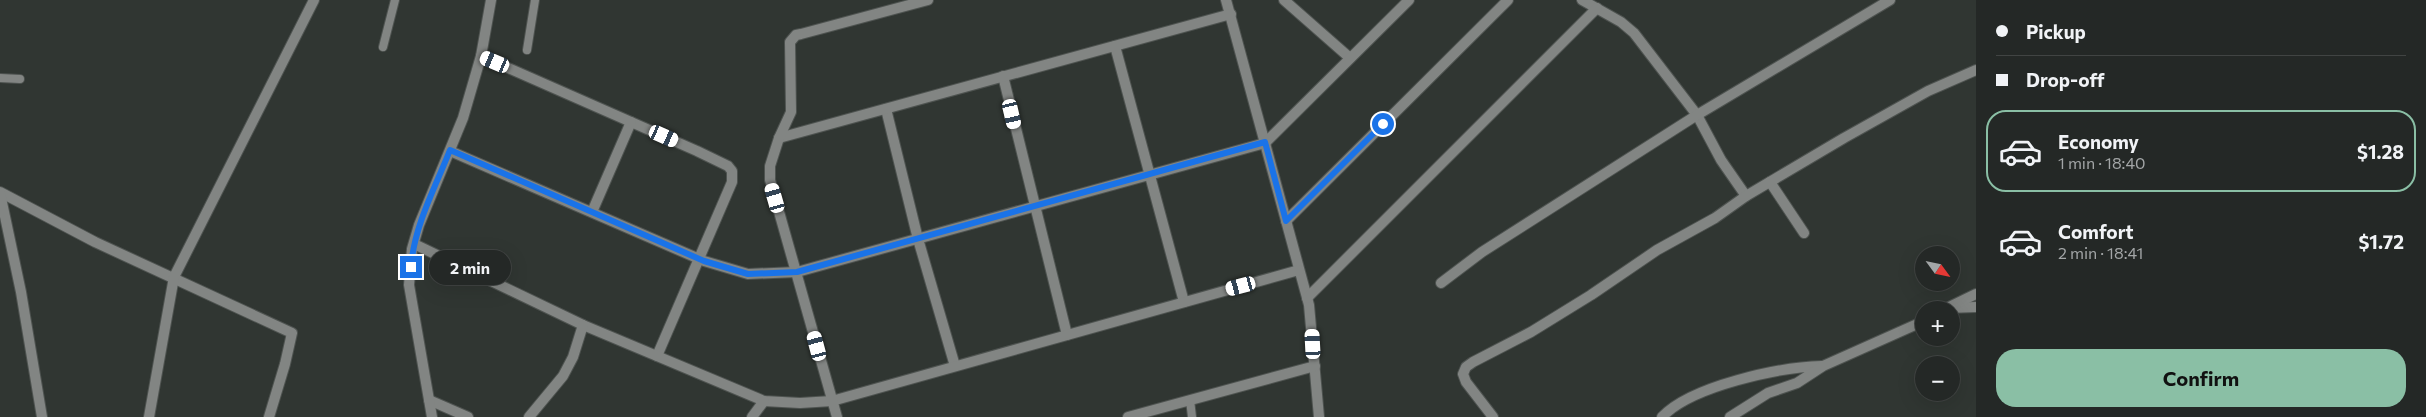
<!DOCTYPE html>
<meta charset="utf-8">
<style>
body{margin:0;font-family:Commissioner,sans-serif;background:#2c302e;color:#f1f3f6;height:100vh;display:flex;flex-direction:column;font-size:19px;white-space:nowrap}
*{box-sizing:border-box;margin:0}
p{font-size:16px;color:#a3a6a7}
.icon{flex:none;width:28px;height:28px;fill:none;stroke:currentColor;stroke-width:2;stroke-linecap:round;stroke-linejoin:round}
.map{position:relative;flex:1;overflow:hidden}
.panel{display:flex;flex-direction:column;background:#242826;width:450px}
.panel>*{flex:none}
.top-card{display:grid;align-content:center;height:110px;padding:0 20px;background:#242826}
.needle{width:32px;rotate:123deg}
.fabs{position:absolute;left:1915px;top:246px;display:grid;gap:10px}
.fabs a{display:grid;place-items:center;width:45px;height:45px;border-radius:50%;background:#242826;box-shadow:0 5px 20px #0002,0 0 0 1px #414443;font-size:25px}
.end{position:absolute;width:22px;height:22px;margin:-11px;border:6px solid #1a73e8;background:#fff;box-shadow:0 0 0 2px #fff}
.from{border-radius:50%}
.bubble{position:absolute;height:35px;border-radius:18px;background:#242826;box-shadow:0 5px 20px #0002,0 0 0 1px #414443;font-size:16px;font-weight:700;line-height:35px;text-align:center}
.car{position:absolute;width:15px;height:30px;margin:-15px -8px;border-radius:6px;box-shadow:0 0 4px 1px #0007;background:linear-gradient(#fff 24%,#345 0 40%,#fff 0 76%,#345 0 86%,#fff 0)}
.top-card b{display:flex;align-items:center;gap:18px;height:48px;font-size:19px}
.top-card b+b{border-top:1px solid #414443}
.top-card i{width:12px;height:12px;background:#f1f3f6}
ul{padding:0;list-style:none}
li{display:flex;align-items:center;gap:15px;height:82px;margin:0 10px 8px;padding:0 10px;border:2px solid transparent;border-radius:20px}
li div{flex:1}
li b{display:block;font-size:19px}
li em{font-style:normal;font-weight:700}
li.active{border-color:#8abfa5}
li>.icon{width:45px;height:45px;stroke-width:1.5}
.button{display:flex;gap:10px;margin-top:auto;padding:10px 20px}
.button a{flex:1;height:58px;border-radius:20px;background:#8abfa5;color:#111;font-size:20px;font-weight:700;line-height:58px;text-align:center}
main{display:flex;flex:1;min-height:0}
.map>svg:first-child{display:block}
</style>
<main>
<div class="map">
<svg width="1976" height="417" viewBox="0 0 1976 417">
<rect width="100%" height="100%" fill="#303632"/>
<g fill="none" stroke-linecap="round" stroke-linejoin="round">
<g stroke="#4e5350" stroke-width="10">
<g id="lane">
<path d="M383 47 395 0"/>
<path d="M527 50 535 0"/>
<path d="M0 78 20 79"/>
<path d="M1190 400 1192 417"/>
</g>
</g>
<g stroke="#4e5350" stroke-width="12">
<g id="street">
<path d="M1226 0 1309 305 1319 417"/>
<path d="M1284 0 1350 58"/>
<path d="M1582 0 1621 22 1634 33 1697 115 1721 160 1746 196"/>
<path d="M1115 46 1184 302"/>
<path d="M481 56 697 151 728 166 732 171V182L657 356"/>
<path d="M1003 76 1067 335"/>
<path d="M886 109 918 239 955 366"/>
<path d="M779 138 1231 14"/>
<path d="M450 151 704 261 748 274 797 272 1265 143 1409 0"/>
<path d="M1770 182 1804 233"/>
<path d="M0 192 95 242 292 333 285 364 269 417"/>
<path d="M0 193 21 292 42 417"/>
<path d="M592 212 631 122"/>
<path d="M1286 221 1508 0"/>
<path d="M414 244 583 325 764 401 800 403 832 401 1299 270"/>
<path d="M1441 283 1482 252 1697 115 1890 0"/>
<path d="M1307 298 1597 8"/>
<path d="M1948 308 1976 307"/>
<path d="M1943 310 1976 294"/>
<path d="M429 400 468 417"/>
<path d="M149 417 174 277 314 0"/>
<path d="M432 417 409 285 412 249 419 225 463 118 481 56 491 0"/>
<path d="M529 417 563 376 573 357 583 325"/>
<path d="M752 417 764 401"/>
<path d="M837 417 770 180V166L779 138 791 112 790 42 796 35 801 34 928 0"/>
<path d="M1128 417 1315 366"/>
<path d="M1493 417 1466 382 1463 374 1466 367 1473 362 1531 332 1591 295 1657 250 1715 218 1746 196 1844 138 1928 91 1976 70"/>
<path d="M1662 417C1691 386 1780 367 1822 366"/>
<path d="M1730 417 1768 393 1797 383 1823 366 1924 321"/>
</g>
</g>
<use href="#lane" stroke="#828583" stroke-width="8"/>
<use href="#street" stroke="#828583" stroke-width="10"/>
</g>
<g fill="none" stroke-linecap="round" stroke-linejoin="round">
<path stroke="#1a73e8" stroke-width="6" d="M411 267C414 226 435 188 450 150L704 261 748 274 797 272 1265 142 1286 221 1383 124"/>
</g>
</svg>
<div class="fabs">
<a><svg class="needle" viewBox="-14 -14 28 28"><path d="M0-13l5 13h-10z" fill="#e53935"/><path d="M0 13l5-13h-10z" fill="#a3a6a7"/></svg></a>
<a>+</a>
<a>−</a>
</div>
<i class="end from" style="left:1383px;top:124px"></i>
<i class="end" style="left:411px;top:267px"></i>
<div class="bubble" style="left:429px;top:250px;width:82px">2 min</div>
<i class="car" style="left:495px;top:62px;rotate:293deg"></i>
<i class="car" style="left:1012px;top:114px;rotate:167deg"></i>
<i class="car" style="left:664px;top:136px;rotate:114deg"></i>
<i class="car" style="left:775px;top:198px;rotate:344deg"></i>
<i class="car" style="left:1241px;top:286px;rotate:255deg"></i>
<i class="car" style="left:1313px;top:344px;rotate:357deg"></i>
<i class="car" style="left:817px;top:346px;rotate:345deg"></i>
</div>
<section class="panel">
<div class="top-card">
<b><i class="from"></i>Pickup</b>
<b><i></i>Drop-off</b>
</div>
<ul>
<li class="active"><svg class="icon" aria-label="car" viewBox="0 0 24 24"><path d="M5 17H2v-5l4-1 3-4h7l3 4 3 1v5h-3M9 17h6M6 11h13"/><circle cx="7" cy="17" r="2"/><circle cx="17" cy="17" r="2"/></svg><div><b>Economy</b><p>1 min · 18:40</p></div><em>$1.28</em></li>
<li><svg class="icon" aria-label="car" viewBox="0 0 24 24"><path d="M5 17H2v-5l4-1 3-4h7l3 4 3 1v5h-3M9 17h6M6 11h13"/><circle cx="7" cy="17" r="2"/><circle cx="17" cy="17" r="2"/></svg><div><b>Comfort</b><p>2 min · 18:41</p></div><em>$1.72</em></li>
</ul>
<div class="button"><a>Confirm</a></div>
</section>
</main>
